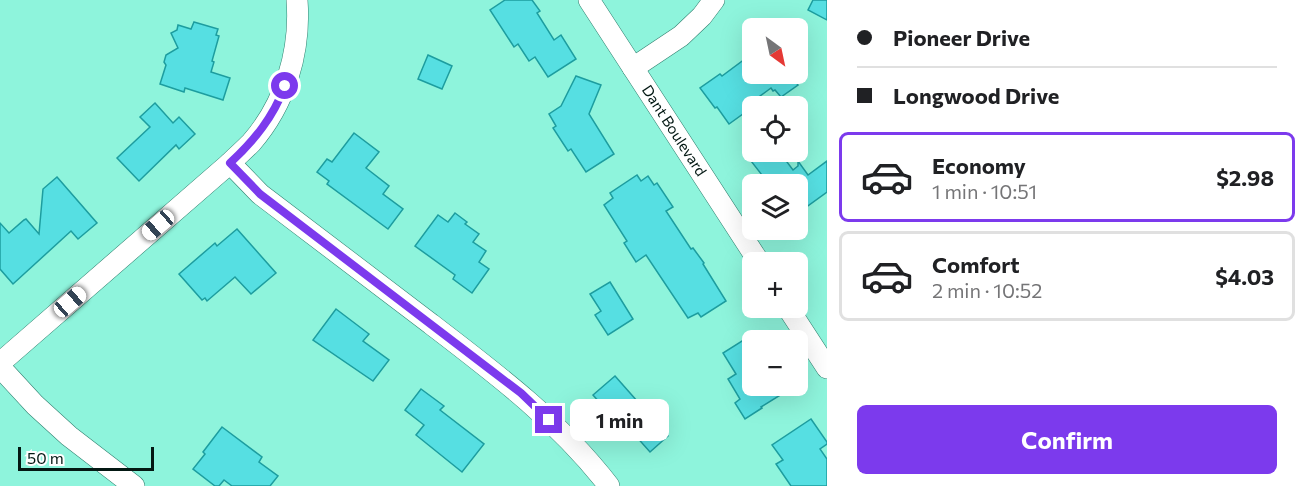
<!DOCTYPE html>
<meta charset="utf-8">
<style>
body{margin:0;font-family:Commissioner,sans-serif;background:#f6f6f6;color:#202124;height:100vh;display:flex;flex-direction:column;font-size:22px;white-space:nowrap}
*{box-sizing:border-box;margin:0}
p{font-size:20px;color:#757577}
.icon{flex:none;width:33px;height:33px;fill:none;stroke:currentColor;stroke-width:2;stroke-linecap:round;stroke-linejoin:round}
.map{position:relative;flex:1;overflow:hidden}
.panel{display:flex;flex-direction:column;background:#fff;width:480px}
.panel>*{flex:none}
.top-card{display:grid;align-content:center;height:132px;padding:0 30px;background:#fff}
.needle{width:39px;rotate:147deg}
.buttons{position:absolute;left:742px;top:18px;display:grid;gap:12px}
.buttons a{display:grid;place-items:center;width:66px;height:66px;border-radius:9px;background:#fff;box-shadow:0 6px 24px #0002;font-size:30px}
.scale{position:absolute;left:18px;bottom:15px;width:136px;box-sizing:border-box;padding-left:6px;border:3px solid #031813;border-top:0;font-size:16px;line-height:21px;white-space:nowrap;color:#031813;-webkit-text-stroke:4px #fefefe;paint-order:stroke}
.end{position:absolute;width:27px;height:27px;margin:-14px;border:8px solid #7c3aed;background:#fff;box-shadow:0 0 0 3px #fff}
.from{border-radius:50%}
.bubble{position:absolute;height:42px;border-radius:9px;background:#fff;box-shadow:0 6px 24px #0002;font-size:20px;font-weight:700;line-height:42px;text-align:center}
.car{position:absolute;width:18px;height:36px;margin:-18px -9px;border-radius:8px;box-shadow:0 0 4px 2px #0007;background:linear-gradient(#fff 24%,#345 0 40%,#fff 0 76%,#345 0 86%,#fff 0)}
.top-card b{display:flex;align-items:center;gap:21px;height:57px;font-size:22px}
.top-card b+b{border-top:2px solid #e0e0e0}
.top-card i{width:15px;height:15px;background:#202124}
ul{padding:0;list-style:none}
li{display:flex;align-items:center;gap:18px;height:90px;margin:0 12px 9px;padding:0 18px;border:3px solid #e0e0e0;border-radius:9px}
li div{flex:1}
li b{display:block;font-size:22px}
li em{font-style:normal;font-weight:700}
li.active{border-color:#7c3aed}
li>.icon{width:54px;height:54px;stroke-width:1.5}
.button{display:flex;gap:12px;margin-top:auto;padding:12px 30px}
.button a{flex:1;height:69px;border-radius:9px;background:#7c3aed;color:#fff;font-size:24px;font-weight:700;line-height:69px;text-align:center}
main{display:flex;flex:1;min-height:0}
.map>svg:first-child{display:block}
</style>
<main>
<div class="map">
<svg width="827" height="486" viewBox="0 0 827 486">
<rect width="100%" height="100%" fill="#8ef4dc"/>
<g fill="#56dfe2" stroke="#1d9d9f" stroke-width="1.5">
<path d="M505 0H532L540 11 537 13 554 40 561 35 576 59 548 77 535 57 529 61 518 44 514 47 490 10Z"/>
<path d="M813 0H827V20L808 10Z"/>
<path d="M194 22 218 29 216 35 219 36 212 61 214 62 211 72 230 78 223 100 185 88 184 92 160 84 166 65 164 62 166 55 178 48 171 33 177 30 178 25 191 29Z"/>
<path d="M753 53V74H792L791 75 798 85 781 97 775 90 773 91 771 88 745 107 747 111 729 124 717 107 715 108 700 88 720 74 722 76Z"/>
<path d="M428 55 452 66 442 89 418 79Z"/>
<path d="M576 76 601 85 589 114 614 154 586 172 571 149 568 151 553 128 556 126 549 114 561 106Z"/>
<path d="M155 103 173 123 179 117 195 134 179 149 176 145 139 181 117 158 150 127 140 117Z"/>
<path d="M354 133 379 152 366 168 389 186 383 194 403 209 388 229 327 184 329 181 317 172 327 159 332 162Z"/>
<path d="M744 152H769L774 159 781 154 793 170 798 166V161L808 175 827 161V192L798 213V184H769Z"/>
<path d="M637 175 641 181 648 176 654 185 657 183 673 207 666 211 691 249 693 248 704 263 703 264 726 301 701 317 698 313 688 318 646 255 636 262 624 243 627 241 604 205 613 198 610 193Z"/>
<path d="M57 177 97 223 78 239 71 231 13 284 0 269V223L9 233 24 220 26 219 39 234 43 189Z"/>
<path d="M455 213 467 222 465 224 479 234 473 242 486 251 479 262 489 269 472 293 453 279 455 275 415 246 438 215 448 222Z"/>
<path d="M237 229 276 273 251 294 235 277 207 301 205 298 202 300 179 274 215 243 217 246Z"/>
<path d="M610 282 633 319 608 335 595 315 601 311 590 294Z"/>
<path d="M336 309 369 334 363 341 389 360 373 381 313 340Z"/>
<path d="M753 334V386H795L761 407 762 408 745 419 735 403 740 399 728 379 736 374 723 353Z"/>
<path d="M615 376 668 436 650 452 618 416 614 419 593 395Z"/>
<path d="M421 389 444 406 440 410 484 444 462 472 416 435 424 425 405 410Z"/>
<path d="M811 419 827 442V444L820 449 827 459V486H791L776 464 783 460 772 445Z"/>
<path d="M222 427 262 457 259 462 278 476 270 486H232L224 480 219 486H215L193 469 205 454 203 452Z"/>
</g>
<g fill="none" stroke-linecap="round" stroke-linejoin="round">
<g stroke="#30806f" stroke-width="22">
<g id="street">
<path id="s1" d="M589 0 759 262"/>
<path d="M633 68 681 36 702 16 714 0"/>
<path d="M230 163 260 194C317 238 374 281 431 324 495 373 559 421 609 486"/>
<path d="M788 308 827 368"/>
<path d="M0 363 230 163C237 156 244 150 251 143 285 104 301 52 297 0"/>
<path d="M0 367 35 405 69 436 134 486"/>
</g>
</g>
<use href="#street" stroke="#fff" stroke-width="21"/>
</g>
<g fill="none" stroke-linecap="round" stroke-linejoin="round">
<path stroke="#7c3aed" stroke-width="8" d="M285 86C273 117 255 140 230 163L260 194 492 371 521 393 549 420"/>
</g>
<g text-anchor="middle" stroke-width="5" stroke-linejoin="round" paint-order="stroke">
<g font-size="15" fill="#031813" stroke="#fefefe">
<text dy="5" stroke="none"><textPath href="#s1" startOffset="156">Dant Boulevard</textPath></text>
</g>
</g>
</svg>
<div class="buttons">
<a><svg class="needle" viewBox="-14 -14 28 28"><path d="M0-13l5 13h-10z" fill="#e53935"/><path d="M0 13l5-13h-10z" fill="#757577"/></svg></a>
<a><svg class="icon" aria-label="locate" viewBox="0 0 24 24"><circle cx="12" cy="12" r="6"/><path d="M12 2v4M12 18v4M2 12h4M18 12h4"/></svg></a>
<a><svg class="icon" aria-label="layers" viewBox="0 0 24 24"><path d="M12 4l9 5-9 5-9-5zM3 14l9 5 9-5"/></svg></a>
<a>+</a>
<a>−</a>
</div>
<div class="scale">50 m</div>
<i class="end from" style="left:285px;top:86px"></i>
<i class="end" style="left:549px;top:420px"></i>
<div class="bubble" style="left:570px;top:399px;width:99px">1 min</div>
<i class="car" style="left:158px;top:225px;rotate:229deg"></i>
<i class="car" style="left:70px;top:302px;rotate:49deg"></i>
</div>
<section class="panel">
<div class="top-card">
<b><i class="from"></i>Pioneer Drive</b>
<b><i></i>Longwood Drive</b>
</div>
<ul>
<li class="active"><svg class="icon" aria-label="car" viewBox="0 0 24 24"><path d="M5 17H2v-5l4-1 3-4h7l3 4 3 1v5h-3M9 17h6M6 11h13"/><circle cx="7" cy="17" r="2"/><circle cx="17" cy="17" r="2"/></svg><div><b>Economy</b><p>1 min · 10:51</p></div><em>$2.98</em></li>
<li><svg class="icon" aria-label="car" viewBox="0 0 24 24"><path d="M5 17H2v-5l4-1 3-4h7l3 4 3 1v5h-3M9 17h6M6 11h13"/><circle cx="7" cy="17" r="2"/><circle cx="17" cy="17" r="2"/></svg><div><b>Comfort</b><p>2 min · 10:52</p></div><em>$4.03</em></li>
</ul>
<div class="button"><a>Confirm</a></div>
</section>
</main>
